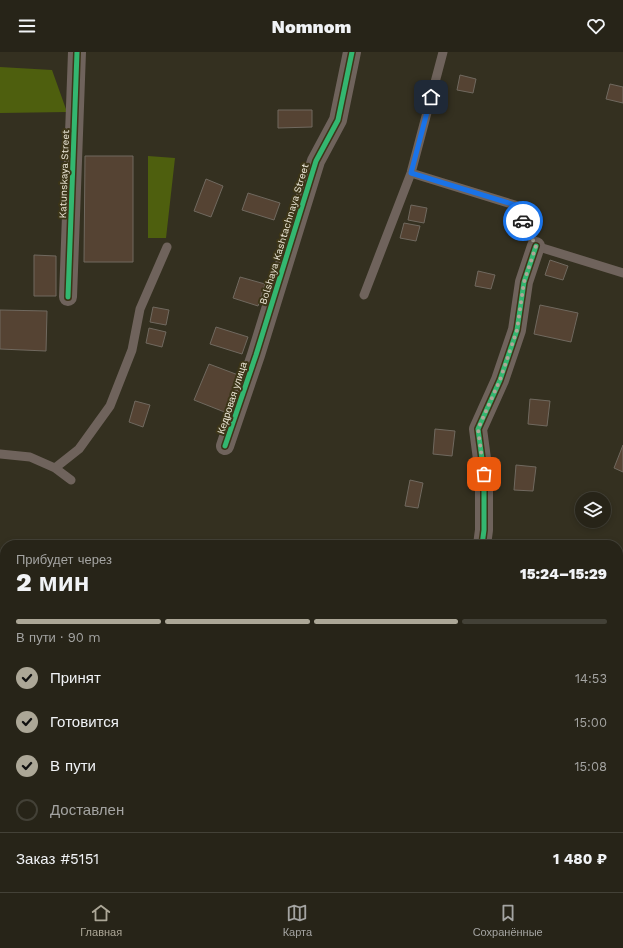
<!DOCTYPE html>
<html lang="ru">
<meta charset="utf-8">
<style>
:root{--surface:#272418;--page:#333025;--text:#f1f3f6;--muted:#a4a4a2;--line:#434137;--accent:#aca797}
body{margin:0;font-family:"Work Sans",sans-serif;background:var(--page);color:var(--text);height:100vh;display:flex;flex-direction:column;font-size:15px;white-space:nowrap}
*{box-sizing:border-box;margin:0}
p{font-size:13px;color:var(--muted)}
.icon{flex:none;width:22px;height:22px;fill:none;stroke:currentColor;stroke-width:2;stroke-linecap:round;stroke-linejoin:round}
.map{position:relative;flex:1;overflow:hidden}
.drawer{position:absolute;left:0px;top:488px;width:623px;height:352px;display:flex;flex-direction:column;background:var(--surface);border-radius:16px 16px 0 0;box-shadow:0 2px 6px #0003,0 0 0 1px var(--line)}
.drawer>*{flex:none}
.tools{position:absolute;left:575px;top:440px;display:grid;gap:8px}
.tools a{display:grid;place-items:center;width:36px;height:36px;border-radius:50%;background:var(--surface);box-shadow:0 2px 6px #0003,0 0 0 1px var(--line);font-size:20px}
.pin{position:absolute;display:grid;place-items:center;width:34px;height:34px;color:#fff;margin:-17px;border-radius:8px;box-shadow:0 2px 6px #0006}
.courier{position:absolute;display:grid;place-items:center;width:40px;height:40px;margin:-20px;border:3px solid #1a73e8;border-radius:50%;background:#fff;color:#222;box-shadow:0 1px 5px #0007}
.summary em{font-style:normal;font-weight:800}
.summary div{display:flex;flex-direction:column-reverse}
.summary{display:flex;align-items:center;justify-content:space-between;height:68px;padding:0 16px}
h1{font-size:26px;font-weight:800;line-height:30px}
.bar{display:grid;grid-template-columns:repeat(4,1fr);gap:6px 4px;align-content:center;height:48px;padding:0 16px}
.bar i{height:5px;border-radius:3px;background:var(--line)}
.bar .current{background:var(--accent)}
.bar p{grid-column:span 4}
.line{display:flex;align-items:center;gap:10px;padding:0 16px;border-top:1px solid var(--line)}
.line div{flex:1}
ol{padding:0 16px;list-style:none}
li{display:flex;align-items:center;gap:12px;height:44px}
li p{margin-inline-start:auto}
li .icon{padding:4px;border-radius:50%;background:var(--accent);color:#111;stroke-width:4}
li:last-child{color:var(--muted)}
li i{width:22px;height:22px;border:2px solid var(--line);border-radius:50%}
header{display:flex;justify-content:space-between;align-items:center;height:52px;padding:0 16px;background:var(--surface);font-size:18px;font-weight:800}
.dock{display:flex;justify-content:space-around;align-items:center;height:56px;border-top:1px solid var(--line);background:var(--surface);font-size:11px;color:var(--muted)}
.dock a{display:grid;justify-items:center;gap:2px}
.dock .current{color:var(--accent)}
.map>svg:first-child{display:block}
.green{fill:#4e5f0e}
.building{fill:#554333;stroke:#70695f}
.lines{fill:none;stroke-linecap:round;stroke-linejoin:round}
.lane{stroke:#6f635c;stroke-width:9}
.street{stroke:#6f635c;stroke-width:18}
.cycleway-casing{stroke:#3c3518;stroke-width:8}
.cycleway{stroke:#33b770;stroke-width:5}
.done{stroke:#aca797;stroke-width:4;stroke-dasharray:0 7.2}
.route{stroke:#1a73e8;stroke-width:5}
.labels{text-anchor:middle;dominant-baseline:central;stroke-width:4;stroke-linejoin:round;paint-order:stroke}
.street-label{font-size:10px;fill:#ece7d7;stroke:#3c3518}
</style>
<header><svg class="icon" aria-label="menu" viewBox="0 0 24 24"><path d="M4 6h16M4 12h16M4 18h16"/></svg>Nomnom<svg class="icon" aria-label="heart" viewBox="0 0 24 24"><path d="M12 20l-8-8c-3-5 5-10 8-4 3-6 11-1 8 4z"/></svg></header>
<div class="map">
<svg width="623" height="840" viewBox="0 0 623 840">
<rect width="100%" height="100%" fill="#343020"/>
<!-- green -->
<path class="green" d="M0 15 52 18 67 60 0 61Z
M148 104 175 106 166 186H148Z
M0 553 5 556V835H51L50 840H0Z"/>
<!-- building -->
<path class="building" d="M460 23 476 27 473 41 457 38Z
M610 32 623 35V51L606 47Z
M278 58H312V75L278 76Z
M85 104H133V210H84Z
M206 127 223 134 211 165 194 159Z
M248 141 280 151 274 168 242 158Z
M411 153 427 156 424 171 408 168Z
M404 171 420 174 416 189 400 186Z
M34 203 56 204V244H34Z
M550 208 568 214 563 228 545 223Z
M478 219 495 223 491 237 475 234Z
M240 225 265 232 258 254 233 246Z
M540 253 578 261 571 290 534 282Z
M153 255 169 258 166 273 150 270Z
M0 258 47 259 46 299 0 297Z
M216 275 248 285 242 302 210 292Z
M149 276 166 280 162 295 146 291Z
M209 312 241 324 227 361 194 348Z
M530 347 550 349 547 374 528 372Z
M135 349 150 353 143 375 129 370Z
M435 377 455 379 452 404 433 402Z
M623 393V420L614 416Z
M516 413 536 415 533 439 514 438Z
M410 428 423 431 418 456 405 454Z
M618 608H623L622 633 618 632Z"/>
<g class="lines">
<!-- lane -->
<path class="lane" d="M411 121 515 153 536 194 623 221
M364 243 411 121 443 0
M0 402 30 405 55 416 71 428
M55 416 79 397 110 354 132 298 140 257 167 195"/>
<!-- street -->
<path class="street" d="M68 245 77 0
M225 394 256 303 316 109 338 68 352 0
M482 493 484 478V422L478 377 500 328 517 278 524 230 536 194
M61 840 62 835
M321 840 322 835
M449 840V835"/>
<!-- cycleway casing -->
<g class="cycleway-casing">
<path id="cycleway" d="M68 245 77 0
M225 394 256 303 316 109 338 68 352 0
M482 493 484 478V422L478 377 500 328 517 278 524 230 536 194"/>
</g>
<!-- cycleway -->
<use href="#cycleway" class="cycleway"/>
</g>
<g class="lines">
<!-- done -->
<path class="done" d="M484 422 478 377 500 328 517 278 524 230 536 194 523 169"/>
<!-- route -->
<path class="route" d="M431 45 411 121 515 153 523 169"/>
</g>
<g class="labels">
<!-- street labels -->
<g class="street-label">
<text transform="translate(64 122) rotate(-88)">Katunskaya Street</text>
<text transform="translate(284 182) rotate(-73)">Bolshaya Kashtachnaya Street</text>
<text transform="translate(232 346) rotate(-72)">Кедровая улица</text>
</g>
</g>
</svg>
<div class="tools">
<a><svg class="icon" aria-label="layers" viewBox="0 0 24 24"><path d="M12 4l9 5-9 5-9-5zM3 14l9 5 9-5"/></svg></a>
</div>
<div class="pin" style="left:484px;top:422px;background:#ea580c"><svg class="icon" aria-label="bag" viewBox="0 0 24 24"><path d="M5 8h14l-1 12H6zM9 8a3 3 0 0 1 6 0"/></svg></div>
<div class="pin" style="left:431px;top:45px;background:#1f2937"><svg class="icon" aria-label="home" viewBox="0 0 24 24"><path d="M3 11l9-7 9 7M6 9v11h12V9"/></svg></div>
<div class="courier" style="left:523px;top:169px"><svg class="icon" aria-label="car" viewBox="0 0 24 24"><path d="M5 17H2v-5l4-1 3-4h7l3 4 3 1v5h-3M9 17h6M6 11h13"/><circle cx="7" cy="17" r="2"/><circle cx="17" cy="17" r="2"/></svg></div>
<section class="drawer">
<div class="summary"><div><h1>2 мин</h1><p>Прибудет через</p></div><em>15:24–15:29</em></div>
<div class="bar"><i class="current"></i><i class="current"></i><i class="current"></i><i></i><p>В пути · 90 m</p></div>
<ol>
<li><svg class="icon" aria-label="check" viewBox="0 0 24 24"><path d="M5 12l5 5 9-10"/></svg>Принят<p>14:53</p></li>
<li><svg class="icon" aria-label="check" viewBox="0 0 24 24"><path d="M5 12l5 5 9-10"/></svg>Готовится<p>15:00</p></li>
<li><svg class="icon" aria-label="check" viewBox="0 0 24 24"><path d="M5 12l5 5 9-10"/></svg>В пути<p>15:08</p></li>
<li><i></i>Доставлен</li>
</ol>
<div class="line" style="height:52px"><div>Заказ #5151</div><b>1 480 ₽</b></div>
</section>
</div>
<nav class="dock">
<a class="current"><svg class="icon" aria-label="home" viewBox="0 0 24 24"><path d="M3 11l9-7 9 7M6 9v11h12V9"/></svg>Главная</a>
<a><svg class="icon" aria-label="map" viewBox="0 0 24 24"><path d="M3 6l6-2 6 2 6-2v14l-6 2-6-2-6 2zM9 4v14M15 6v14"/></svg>Карта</a>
<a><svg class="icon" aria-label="saved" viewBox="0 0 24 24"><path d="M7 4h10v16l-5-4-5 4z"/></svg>Сохранённые</a>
</nav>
